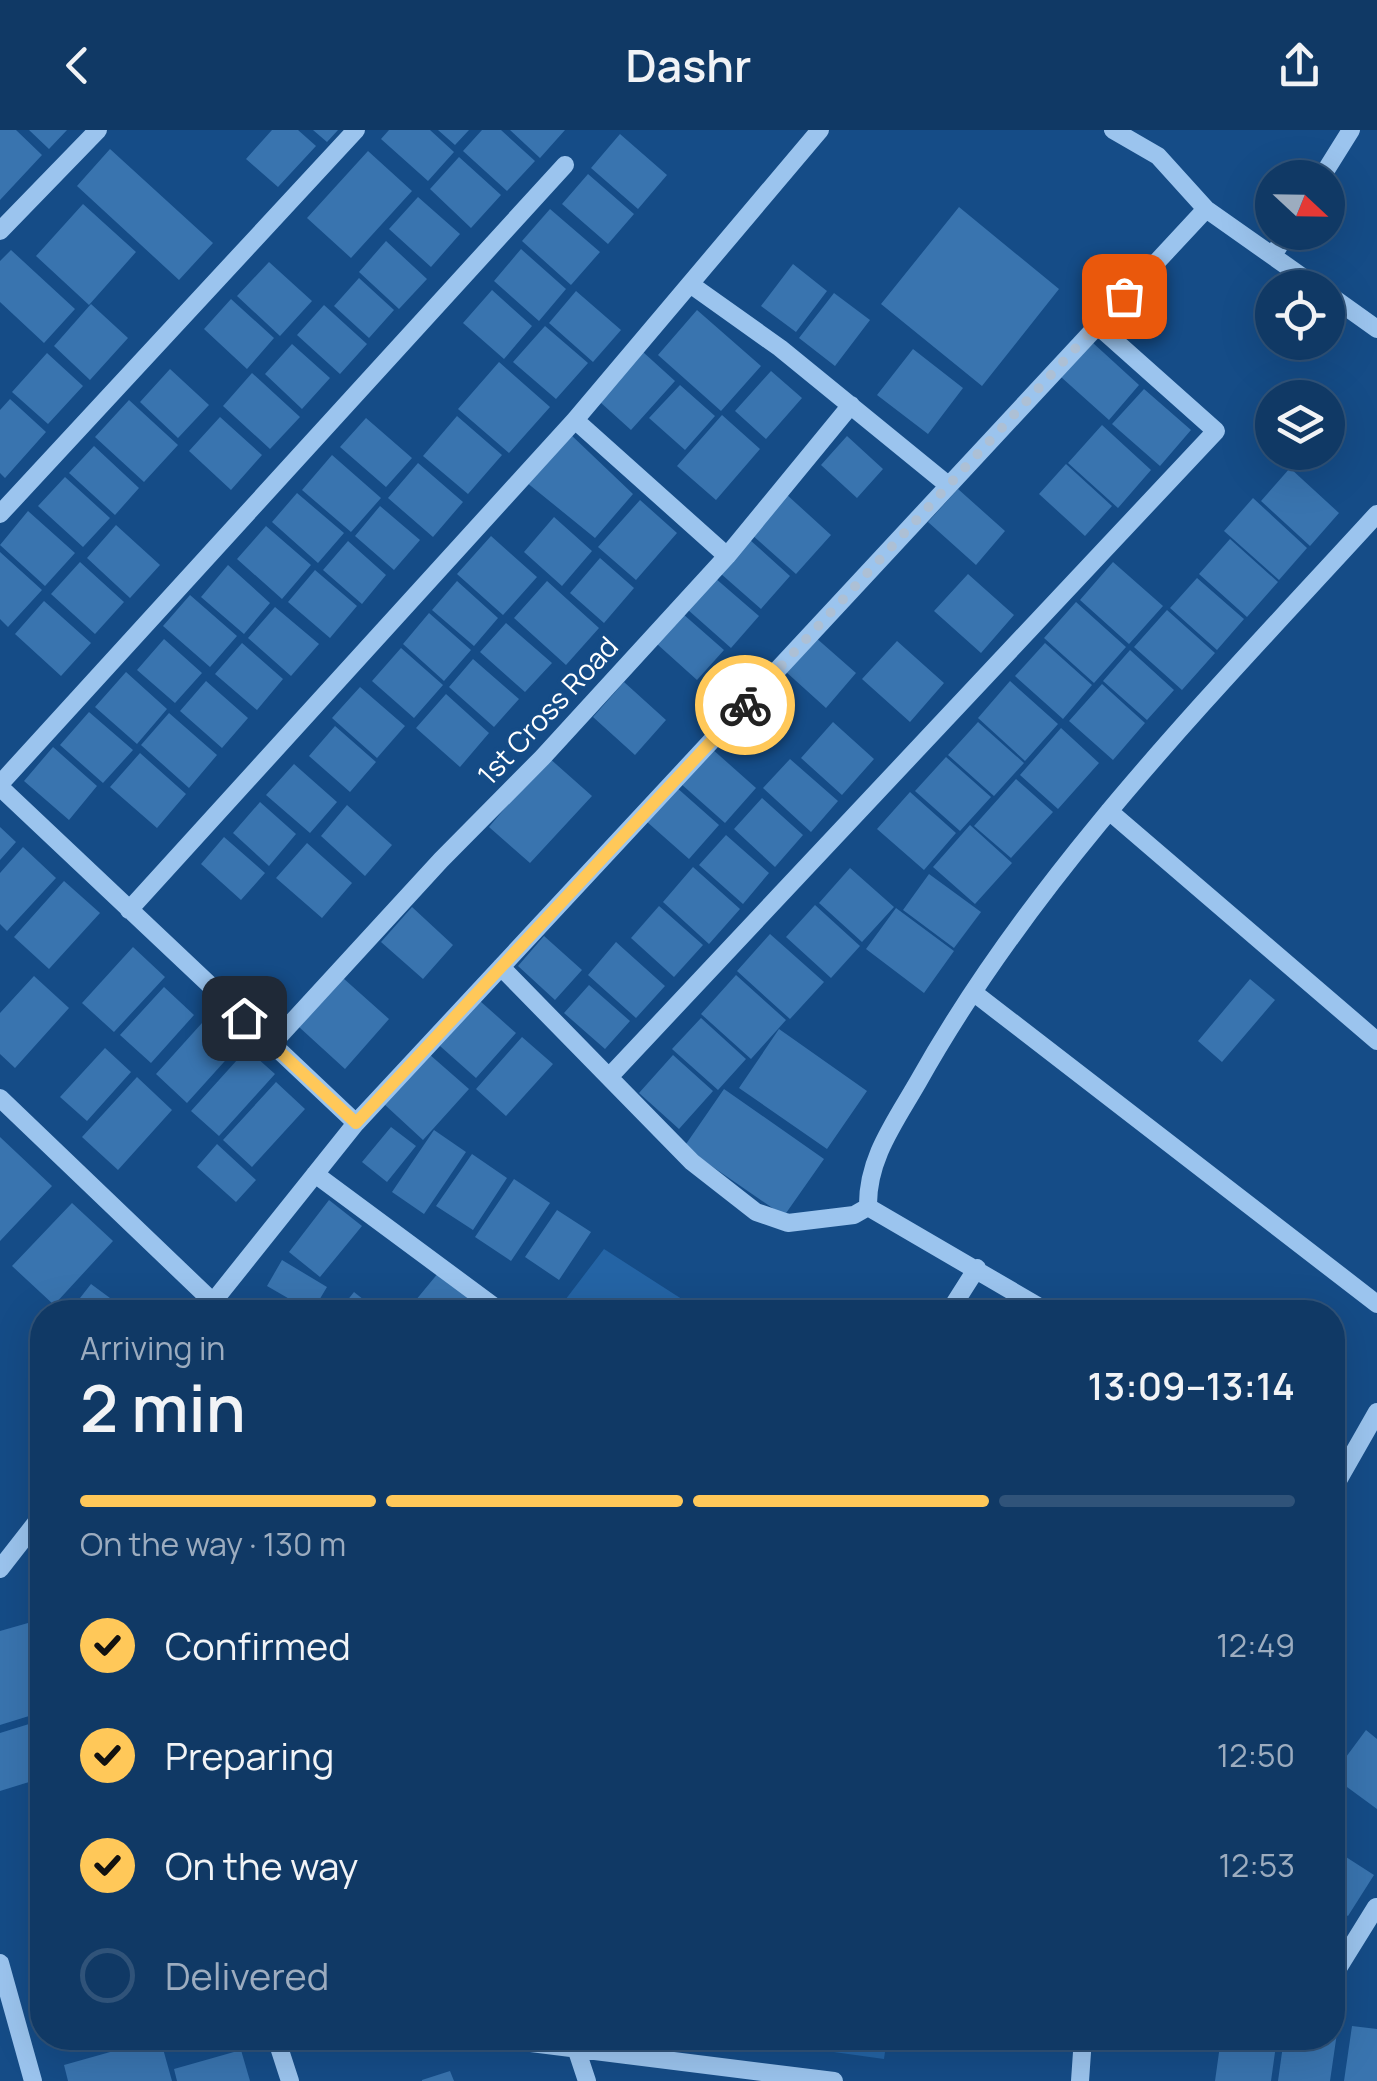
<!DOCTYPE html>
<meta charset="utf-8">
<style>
:root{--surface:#103965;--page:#1e446e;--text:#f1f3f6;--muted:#9cacbf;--line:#305379;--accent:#ffc859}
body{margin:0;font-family:Manrope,sans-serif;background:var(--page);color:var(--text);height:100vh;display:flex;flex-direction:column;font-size:38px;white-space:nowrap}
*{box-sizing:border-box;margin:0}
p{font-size:32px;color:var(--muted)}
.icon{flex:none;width:55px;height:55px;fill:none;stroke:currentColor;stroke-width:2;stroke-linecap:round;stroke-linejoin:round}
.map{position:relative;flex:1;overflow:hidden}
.details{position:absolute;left:30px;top:1170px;width:1315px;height:750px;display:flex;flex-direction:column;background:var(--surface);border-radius:40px;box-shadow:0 10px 40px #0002,0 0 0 2px var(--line)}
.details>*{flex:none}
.needle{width:65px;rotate:112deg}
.controls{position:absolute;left:1255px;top:30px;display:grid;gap:20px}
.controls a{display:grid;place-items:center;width:90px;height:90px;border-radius:50%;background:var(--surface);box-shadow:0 10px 40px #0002,0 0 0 2px var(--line);font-size:50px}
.pin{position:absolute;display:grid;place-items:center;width:85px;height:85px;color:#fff;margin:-42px;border-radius:20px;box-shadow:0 5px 15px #0006}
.courier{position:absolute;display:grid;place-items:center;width:100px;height:100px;margin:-50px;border:8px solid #ffc859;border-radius:50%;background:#fff;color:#222;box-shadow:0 2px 12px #0007}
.head em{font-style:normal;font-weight:600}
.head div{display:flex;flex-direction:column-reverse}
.head{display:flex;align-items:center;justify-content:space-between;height:170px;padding:0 50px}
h1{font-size:65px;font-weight:600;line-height:75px}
.bar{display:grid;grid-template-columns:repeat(4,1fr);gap:15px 10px;align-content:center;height:120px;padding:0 50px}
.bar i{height:12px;border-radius:8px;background:var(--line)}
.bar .active{background:var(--accent)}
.bar p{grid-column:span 4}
ol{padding:0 50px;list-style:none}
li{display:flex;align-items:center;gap:30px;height:110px}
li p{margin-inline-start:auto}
li .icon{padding:10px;border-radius:50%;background:var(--accent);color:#111;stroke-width:4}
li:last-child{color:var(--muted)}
li i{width:55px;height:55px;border:5px solid var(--line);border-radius:50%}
header{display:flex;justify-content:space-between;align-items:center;height:130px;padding:0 50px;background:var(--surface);font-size:45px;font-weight:600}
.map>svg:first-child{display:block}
.green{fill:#2464a5}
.building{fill:#3974af}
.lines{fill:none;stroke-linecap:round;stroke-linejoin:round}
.minor{stroke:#9bc4ee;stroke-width:18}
.done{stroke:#adc0d5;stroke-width:10;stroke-dasharray:0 18}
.route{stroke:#ffc859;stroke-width:12}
.labels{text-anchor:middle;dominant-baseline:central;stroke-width:8;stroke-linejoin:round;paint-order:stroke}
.street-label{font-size:28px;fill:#fff;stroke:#154c87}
</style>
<header><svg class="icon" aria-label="back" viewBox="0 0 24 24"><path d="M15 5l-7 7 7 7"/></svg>Dashr<svg class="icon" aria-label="share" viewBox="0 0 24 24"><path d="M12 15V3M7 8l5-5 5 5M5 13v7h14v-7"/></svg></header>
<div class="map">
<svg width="1377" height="1951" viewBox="0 0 1377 1951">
<rect width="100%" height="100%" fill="#154c87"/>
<!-- green -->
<path class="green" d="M604 1119 702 1182H556Z
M733 1908H887L884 1929Z"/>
<!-- building -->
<path class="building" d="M0 0H16L42 25 0 70Z
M29 0H67L49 19Z
M272 0H298L316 16 278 57 246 29Z
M313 0H338L327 12Z
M389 0H430L454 22 428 51 381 9Z
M438 0H469L455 15Z
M482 0H501L535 31 507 61 463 21Z
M510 0H565L540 28Z
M620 4 667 45 638 79 591 38Z
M110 19 213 113 179 150 77 56Z
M368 21 412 61 351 128 307 88Z
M459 27 501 65 471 98 430 59Z
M588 44 634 84 608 114 562 74Z
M418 67 460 104 431 137 389 99Z
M83 74 136 122 89 175 36 126Z
M959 77 1059 159 982 256 881 174Z
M550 79 600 122 571 155 522 111Z
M386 111 427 149 399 179 359 142Z
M521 119 566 159 539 191 494 151Z
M11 120 75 179 44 213 0 172V131Z
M269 132 312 171 280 206 237 166Z
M793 134 827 161 796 202 761 176Z
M359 148 394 180 369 208 334 176Z
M492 160 532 196 504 229 463 193Z
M576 161 621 200 593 232 549 193Z
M834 163 870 190 835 236 799 208Z
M231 169 274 208 247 239 204 199Z
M91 174 128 208 90 250 54 216Z
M324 175 367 214 340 244 297 205Z
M697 180 761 236 721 281 658 225Z
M545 196 588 233 556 269 513 232Z
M1092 212 1139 255 1109 290 1061 247Z
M292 214 330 248 302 279 265 244Z
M913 219 963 258 928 304 877 265Z
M643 222 675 251 631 300 600 272Z
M47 223 83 256 48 294 12 262Z
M499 232 550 277 509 323 458 279Z
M170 239 209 275 178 308 140 272Z
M771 241 802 268 766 309 735 281Z
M252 243 300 287 270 319 223 276Z
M680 255 715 286 685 320 649 288Z
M1144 259 1191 300 1160 336 1112 294Z
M10 269 46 302 5 348 0 343V280Z
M129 270 178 315 144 352 95 307Z
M722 285 760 319 716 370 677 336Z
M457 286 502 325 468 364 423 326Z
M220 287 262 325 231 360 189 321Z
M366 288 412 328 386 357 340 317Z
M1102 295 1151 340 1118 378 1068 333Z
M569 303 633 364 595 408 526 352Z
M847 306 883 339 857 368 821 335Z
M94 316 139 358 115 385 69 343Z
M332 325 381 368 351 402 302 360Z
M418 333 463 372 433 407 388 368Z
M1066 334 1112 376 1085 406 1039 364Z
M1290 338 1339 383 1310 416 1261 371Z
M65 347 110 388 83 417 38 376Z
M958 359 1005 401 976 435 928 392Z
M297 363 344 403 318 433 272 392Z
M786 364 831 405 796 444 751 404Z
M1253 368 1307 418 1279 450 1224 401Z
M640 370 677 403 636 450 598 417Z
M380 376 420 410 394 440 355 406Z
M28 381 75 423 45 456 0 415Z
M554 387 592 421 562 456 524 422Z
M116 395 160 435 130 468 87 428Z
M266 396 311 435 282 469 237 429Z
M491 406 537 447 503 485 457 444Z
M1230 409 1278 452 1247 487 1199 444Z
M750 410 790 446 761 479 720 443Z
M348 411 386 445 362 474 323 440Z
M0 422 42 460 8 497 0 489Z
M600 428 634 458 604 493 570 463Z
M80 432 124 472 95 504 51 464Z
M1113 432 1163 476 1129 514 1080 470Z
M228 435 270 473 244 504 201 467Z
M315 440 357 476 330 508 288 472Z
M968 444 1014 485 981 523 934 481Z
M715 448 759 486 731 518 687 479Z
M1197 448 1244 489 1217 520 1170 478Z
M457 451 498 488 474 516 432 480Z
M547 451 599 498 566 535 514 488Z
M190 465 237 506 210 537 163 496Z
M44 471 91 513 61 546 15 504Z
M1076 472 1126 517 1094 553 1044 508Z
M275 477 319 514 291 546 248 508Z
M1167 480 1215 523 1182 560 1134 517Z
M429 483 471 520 444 551 403 514Z
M683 484 724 520 697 550 657 514Z
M506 493 552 533 525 562 480 522Z
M815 507 856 543 826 578 785 541Z
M164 509 202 543 175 573 137 540Z
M897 511 944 553 910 592 862 549Z
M242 513 283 549 257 580 215 544Z
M1045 513 1092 555 1063 589 1015 546Z
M401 518 443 555 414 588 372 551Z
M1130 520 1174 560 1147 590 1103 551Z
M473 529 519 569 494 597 449 557Z
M126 542 167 579 137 614 95 577Z
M206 551 248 588 222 618 180 581Z
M1010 551 1058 594 1025 631 978 588Z
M624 552 666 590 635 625 593 587Z
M1102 554 1145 593 1113 630 1069 591Z
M360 557 405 596 377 628 332 588Z
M446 564 489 603 460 637 416 598Z
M89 582 133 620 103 653 60 615Z
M169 583 217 625 189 658 141 615Z
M833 592 874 629 842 665 801 628Z
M978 592 1024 633 994 666 948 625Z
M335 596 376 632 350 662 309 626Z
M1061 598 1099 633 1058 679 1020 645Z
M53 617 97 656 69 690 24 651Z
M711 618 756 658 725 693 680 653Z
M140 623 186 664 157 698 110 657Z
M548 627 592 666 530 733 489 697Z
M946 627 991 667 960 701 915 661Z
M790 629 838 671 811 702 763 658Z
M294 634 337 672 310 703 266 665Z
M1016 649 1053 682 1011 728 974 696Z
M676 657 719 695 689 729 646 691Z
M910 662 956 703 924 740 877 699Z
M762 668 803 705 775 737 734 699Z
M260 672 296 704 269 736 233 703Z
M347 675 392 715 365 746 321 706Z
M970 695 1012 733 975 774 933 737Z
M0 697 16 712 0 730Z
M726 705 769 743 743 774 699 735Z
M224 707 265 743 241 770 201 734Z
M307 713 352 753 322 788 276 748Z
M23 717 56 748 7 801 0 794V743Z
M693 737 740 779 709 814 663 772Z
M850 738 894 777 862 812 819 773Z
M929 744 981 782 954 818 903 780Z
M64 751 100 783 49 839 14 807Z
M815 775 860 816 831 848 786 807Z
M659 776 703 815 674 847 631 808Z
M412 777 453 815 423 849 381 812Z
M896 778 954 821 924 863 866 819Z
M770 804 824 852 790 889 737 841Z
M544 806 582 840 555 870 518 836Z
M616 812 665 856 636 888 588 845Z
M133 817 165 847 114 902 82 873Z
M736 845 786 890 751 929 701 884Z
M34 846 69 878 15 938 0 924V883Z
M343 848 389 889 345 939 299 897Z
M1250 849 1275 870 1222 932 1198 911Z
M589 855 630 891 605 919 564 883Z
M164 857 194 885 151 933 120 905Z
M480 871 516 903 476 948 440 916Z
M701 888 746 929 718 960 672 919Z
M202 893 233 922 187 973 156 944Z
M779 899 867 961 827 1019 739 958Z
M522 907 553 934 506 986 476 959Z
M105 918 131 942 87 991 60 967Z
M247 919 275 944 219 1006 191 981Z
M429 924 469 959 423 1010 384 974Z
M673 925 713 961 679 999 639 963Z
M137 947 172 980 118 1040 82 1007Z
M276 952 305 979 252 1037 223 1010Z
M724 959 824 1029 784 1086 684 1017Z
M391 997 416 1016 387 1052 362 1032Z
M434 1000 466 1022 424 1084 392 1062Z
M0 1007 52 1056 0 1111Z
M217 1014 256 1050 236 1072 197 1037Z
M472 1024 507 1048 473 1100 436 1076Z
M514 1049 550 1073 511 1131 475 1107Z
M329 1070 362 1096 320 1147 289 1122Z
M72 1073 113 1111 54 1175 12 1136Z
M557 1080 591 1102 559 1150 525 1127Z
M282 1130 327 1157 312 1182 267 1156Z
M439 1142 474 1169 464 1182H406Z
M91 1154 129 1182H69Z
M354 1162 379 1182H338Z
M35 1491 42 1515V1582L0 1595V1501Z
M42 1590V1648L0 1661V1603Z
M1366 1600 1377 1609V1679L1332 1646Z
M1332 1718 1374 1745 1348 1786 1332 1777Z
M1332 1783 1344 1791 1332 1809Z
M1332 1895 1338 1896 1330 1951H1278L1284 1908H1332Z
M1352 1896 1377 1899V1951H1344Z
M67 1908H107V1909L70 1919Z
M160 1908 172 1951H68L64 1935Z
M1221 1908H1277L1271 1951H1215Z
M241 1920 250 1951H177L174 1939Z
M450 1941 454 1951H422V1950Z"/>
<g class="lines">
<!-- minor -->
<path class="minor" d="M1113 0 1158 26 1206 79
M1321 48 1351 0
M0 101 98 0
M1273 126 1287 102
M690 154 780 218 948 355
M1328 164 1377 199
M0 384 356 0
M727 426 575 290 820 0
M0 654 565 35
M0 657 356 993 205 1182
M1109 681 1377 911
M129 780 575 290
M501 837 692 1032 756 1082 788 1093 854 1085 868 1077
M973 862 1377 1174
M272 914 441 730 542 628 727 426 851 275
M610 946 1216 301 1097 195
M0 968 213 1172
M356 993 1206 79 1318 158
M315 1044 496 1178
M949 1182 977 1138
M1048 1182 868 1077C867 1029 895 992 918 952 1036 741 1215 561 1377 384
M1332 1361 1377 1282
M0 1439 42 1385
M0 1833 33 1951
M1332 1848 1376 1777
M276 1908 290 1951
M490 1908 834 1951
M576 1918 587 1951
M1080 1951 1083 1908"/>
</g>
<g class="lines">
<!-- done -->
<path class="done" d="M745 575 1124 166"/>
<!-- route -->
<path class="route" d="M244 888 356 993 745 575"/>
</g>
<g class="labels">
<!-- street labels -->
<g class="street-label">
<text transform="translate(547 580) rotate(-47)">1st Cross Road</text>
</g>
</g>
</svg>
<div class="controls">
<a><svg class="needle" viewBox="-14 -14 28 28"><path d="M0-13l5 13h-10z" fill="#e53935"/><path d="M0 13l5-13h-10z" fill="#9cacbf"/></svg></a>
<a><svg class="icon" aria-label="locate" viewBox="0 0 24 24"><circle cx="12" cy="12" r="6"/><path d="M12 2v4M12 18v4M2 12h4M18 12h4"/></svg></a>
<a><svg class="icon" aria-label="layers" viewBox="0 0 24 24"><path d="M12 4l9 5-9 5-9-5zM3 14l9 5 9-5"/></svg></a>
</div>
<div class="pin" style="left:1124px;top:166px;background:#ea580c"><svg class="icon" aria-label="bag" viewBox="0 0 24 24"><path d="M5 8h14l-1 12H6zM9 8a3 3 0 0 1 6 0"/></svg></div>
<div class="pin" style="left:244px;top:888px;background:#1f2937"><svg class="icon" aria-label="home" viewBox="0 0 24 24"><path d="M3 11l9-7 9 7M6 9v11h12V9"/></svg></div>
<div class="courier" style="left:745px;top:575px"><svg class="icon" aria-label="bike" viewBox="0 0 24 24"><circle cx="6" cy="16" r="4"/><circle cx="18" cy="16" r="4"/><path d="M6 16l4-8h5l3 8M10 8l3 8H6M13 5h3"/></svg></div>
<section class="details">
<div class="head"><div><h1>2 min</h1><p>Arriving in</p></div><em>13:09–13:14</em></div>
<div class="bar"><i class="active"></i><i class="active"></i><i class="active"></i><i></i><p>On the way · 130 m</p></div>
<ol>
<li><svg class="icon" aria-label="check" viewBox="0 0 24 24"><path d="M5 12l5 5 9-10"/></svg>Confirmed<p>12:49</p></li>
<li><svg class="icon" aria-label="check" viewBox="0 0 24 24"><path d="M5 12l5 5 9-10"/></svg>Preparing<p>12:50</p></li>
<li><svg class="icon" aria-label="check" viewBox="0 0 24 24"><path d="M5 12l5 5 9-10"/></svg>On the way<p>12:53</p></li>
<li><i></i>Delivered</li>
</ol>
</section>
</div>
